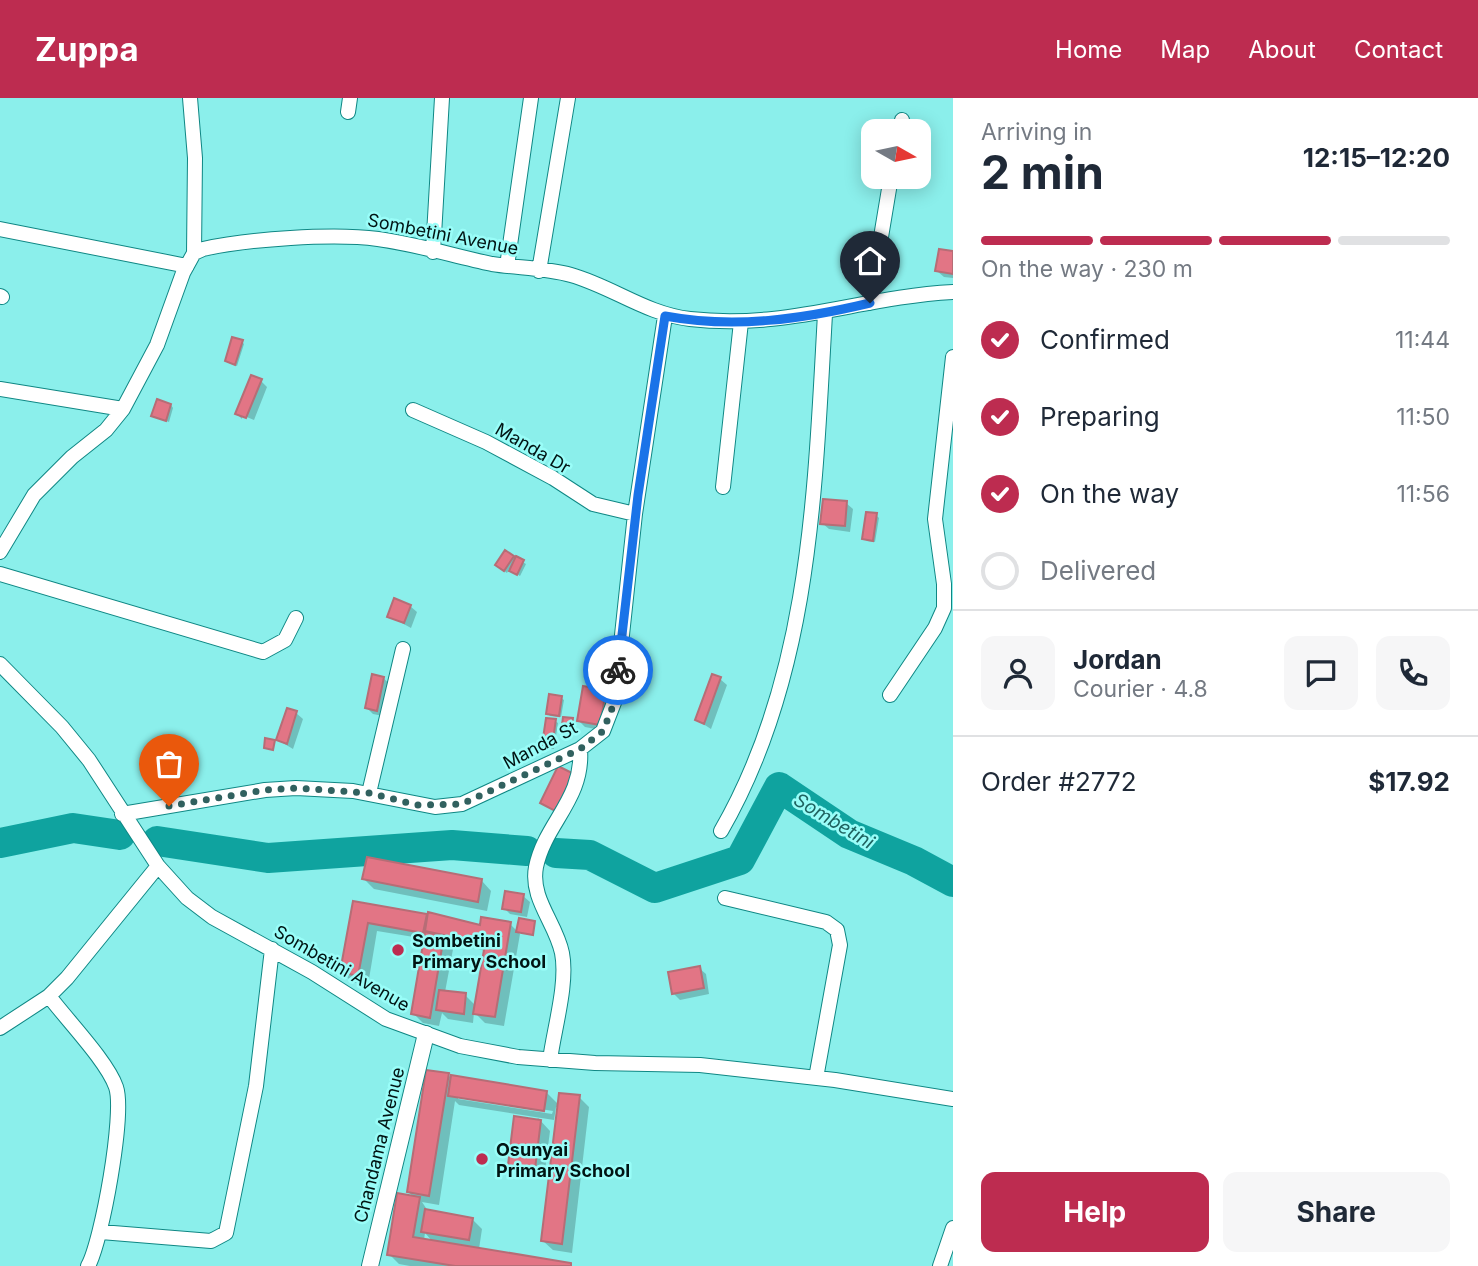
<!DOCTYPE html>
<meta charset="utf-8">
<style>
:root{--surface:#fff;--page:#f6f6f7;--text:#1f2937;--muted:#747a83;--line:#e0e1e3;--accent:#bd2c50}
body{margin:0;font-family:Inter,sans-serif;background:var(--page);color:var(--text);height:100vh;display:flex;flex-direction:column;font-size:26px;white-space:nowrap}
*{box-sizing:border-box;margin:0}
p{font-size:23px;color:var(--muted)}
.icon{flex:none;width:38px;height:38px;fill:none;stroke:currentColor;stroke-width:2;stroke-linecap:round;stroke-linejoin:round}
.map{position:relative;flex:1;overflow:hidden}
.details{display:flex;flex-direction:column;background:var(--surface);width:525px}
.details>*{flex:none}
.needle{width:46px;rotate:99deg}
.buttons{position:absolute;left:861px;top:21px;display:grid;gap:14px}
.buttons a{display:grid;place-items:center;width:70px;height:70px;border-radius:14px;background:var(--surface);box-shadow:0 4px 18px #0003;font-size:35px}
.pin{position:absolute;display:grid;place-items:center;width:60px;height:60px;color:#fff;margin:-72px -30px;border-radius:50% 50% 50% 0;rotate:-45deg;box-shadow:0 0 7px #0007}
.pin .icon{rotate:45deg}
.courier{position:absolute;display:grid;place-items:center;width:70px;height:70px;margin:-35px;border:5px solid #1a73e8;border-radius:50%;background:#fff;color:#222;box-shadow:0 2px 9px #0007}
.head em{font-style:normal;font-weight:700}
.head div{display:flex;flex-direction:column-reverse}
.head{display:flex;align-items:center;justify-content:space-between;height:119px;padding:0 28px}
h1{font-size:46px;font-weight:700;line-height:52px}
.bar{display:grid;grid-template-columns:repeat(4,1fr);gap:10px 7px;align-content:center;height:84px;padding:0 28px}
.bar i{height:9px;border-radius:5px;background:var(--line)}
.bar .active{background:var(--accent)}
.bar p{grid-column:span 4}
.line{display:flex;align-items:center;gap:18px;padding:0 28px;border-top:2px solid var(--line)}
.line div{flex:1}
.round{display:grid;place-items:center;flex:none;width:74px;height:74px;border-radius:14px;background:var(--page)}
ol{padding:0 28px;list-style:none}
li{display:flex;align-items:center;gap:21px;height:77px}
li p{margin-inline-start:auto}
li .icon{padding:7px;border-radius:50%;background:var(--accent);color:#fff;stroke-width:4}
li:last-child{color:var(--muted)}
li i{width:38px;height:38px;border:4px solid var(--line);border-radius:50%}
.action{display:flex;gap:14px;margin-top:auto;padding:14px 28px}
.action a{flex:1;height:80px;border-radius:14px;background:var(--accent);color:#fff;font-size:28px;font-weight:700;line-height:80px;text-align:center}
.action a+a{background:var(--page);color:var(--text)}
header{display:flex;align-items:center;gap:42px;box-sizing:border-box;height:98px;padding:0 35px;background:var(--accent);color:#fff}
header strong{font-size:33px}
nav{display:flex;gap:38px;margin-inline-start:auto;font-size:24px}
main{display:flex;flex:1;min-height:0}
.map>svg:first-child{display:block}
.shadow{fill:#0003;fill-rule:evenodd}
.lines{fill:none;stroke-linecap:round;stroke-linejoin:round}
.river{stroke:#0fa39f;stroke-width:30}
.building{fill:#e27585;stroke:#b66d76;stroke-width:2}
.minor-casing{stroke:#0f8784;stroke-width:16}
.tertiary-casing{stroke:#0f8784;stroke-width:18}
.minor{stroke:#fff;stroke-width:14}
.tertiary{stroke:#fff;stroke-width:16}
.done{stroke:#31615f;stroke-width:7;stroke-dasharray:0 12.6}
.route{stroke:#1a73e8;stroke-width:9}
.poi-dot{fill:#bd2c50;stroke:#99fdf8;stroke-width:2.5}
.labels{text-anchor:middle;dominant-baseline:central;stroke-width:5;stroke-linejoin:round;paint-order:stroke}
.street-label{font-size:18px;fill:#011413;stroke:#99fdf8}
.poi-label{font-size:18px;font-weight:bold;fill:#011413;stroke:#99fdf8;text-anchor:start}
.water-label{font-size:19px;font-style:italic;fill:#1f6360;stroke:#99fdf8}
</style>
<header>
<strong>Zuppa</strong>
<nav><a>Home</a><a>Map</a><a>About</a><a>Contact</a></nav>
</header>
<main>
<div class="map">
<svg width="953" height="1168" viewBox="0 0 953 1168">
<rect width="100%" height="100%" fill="#8befeb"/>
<!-- shadow -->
<path class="shadow" d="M953 155V180L944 179 937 173Z
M242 244 244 246 237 268 229 265 227 263Z
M261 283 267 289 254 322 242 317V321L237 316Z
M171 307 173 310 169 324 153 318Z
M846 405 853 411 850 434 829 431 822 425Z
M876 417 879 420 875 444 867 443 864 440Z
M513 459 526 466 520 478 509 471 507 475 500 470Z
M410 508 417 514 411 530 389 518Z
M383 580 390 586 383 618 373 616 367 610Z
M720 581 727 587 711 631 697 622Z
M605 593 611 599 606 633 585 629 579 623Z
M561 600 564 602 561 619 550 618 548 615Z
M296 615 303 621 293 651 278 642Z
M572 622 575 624 573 638 565 637 563 635Z
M555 623 558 625 554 651 546 650 543 647Z
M364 781 482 783 491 793 487 813 374 791Z
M523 798 530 804 527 819 510 816 504 810Z
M355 805 458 822 481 829 510 826 520 836 504 928 485 925 474 914 473 925 448 921 442 915 439 928 423 925 413 915 426 841 377 833 368 887 352 884 342 874ZM454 846 486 853 476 908 465 897 445 894Z
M699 870 706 876 709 896 680 902 674 896Z
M448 977 452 981 546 994 559 1007 579 999 589 1009 572 1155 553 1152 543 1143 559 1010 556 1009 554 1022 459 1007 455 1003 439 1107 422 1104 428 1113 472 1121 482 1131 479 1151 572 1168H410L399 1166 389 1156 415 1100 408 1094ZM458 998 553 1013 552 1016 458 1001ZM425 1135 433 1144 424 1142Z
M538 1020 550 1033 544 1080 520 1076 510 1066Z"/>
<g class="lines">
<!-- river -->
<path class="river" d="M157 743 268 760 452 747 527 753
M0 745 73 730 120 737
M556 755 590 757 655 790 740 762 779 689 849 736 914 763 953 784"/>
</g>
<!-- building -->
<path class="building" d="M939 151 953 153V176L935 173Z
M232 239 243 242 235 267 225 263Z
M251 277 262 281 246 320 235 316Z
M157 301 171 306 166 323 151 318Z
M823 401 847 403 845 428 820 426Z
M866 414 877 415 873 443 862 441Z
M505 452 514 458 504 473 495 467Z
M516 458 524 462 517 477 509 473Z
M394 500 411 507 404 525 387 519Z
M372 576 384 579 377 613 365 610Z
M712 576 721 579 704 626 695 622Z
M583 588 606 592 600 627 577 623Z
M549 596 562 598 559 618 546 616Z
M287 610 297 613 287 646 276 642Z
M563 619 573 620 571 636 561 635Z
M546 620 556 621 552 649 542 647Z
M265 640 275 642 273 652 264 650Z
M558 668 578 678 559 715 540 705Z
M367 759 482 781 478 804 362 781Z
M505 793 524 796 521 814 502 811Z
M353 803 427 816 423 835 368 825 358 878 340 874Z
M428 814 480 827 481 819 511 824 495 919 473 916 485 846 425 833Z
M519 820 535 823 533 837 516 834Z
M425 834 444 838 430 920 411 916Z
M700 868 704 890 672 896 668 874Z
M439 892 466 895 464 916 436 912Z
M426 972 449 975 429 1098 407 1094Z
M451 977 547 993 544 1013 448 998Z
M559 995 580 997 562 1146 541 1143Z
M514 1018 541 1022 535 1071 508 1067Z
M397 1095 420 1099 413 1139 571 1165V1168H455L387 1157Z
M425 1111 473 1120 469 1142 421 1134Z"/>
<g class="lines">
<!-- minor casing -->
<g class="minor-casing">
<path id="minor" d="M190 0 195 60 194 155
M348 14 350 0
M900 33 902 22
M0 131 187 168
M433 154 442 0
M507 168 531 0
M539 173 568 0
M0 198 2 199
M870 205 891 79
M0 291 123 311
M413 312 486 344 553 380 593 406 635 416
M723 389 741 224
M0 454 34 397 72 359 106 332 123 311 157 247 183 175 194 155 203 151C248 141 333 135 378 141 416 146 454 158 492 166 518 170 546 170 571 177 613 189 646 216 690 221 787 232 860 199 953 194
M0 476 263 554 285 542 296 520
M0 566 62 629 89 662 158 768 187 800 212 819 312 874 386 921 460 948 518 959 595 965 700 967 835 982 953 1001
M890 597 935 530 944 510V486L935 421 953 259
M369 695 403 551
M122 716 265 692 296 690 353 693 435 709 462 706 580 651 603 633 615 602 635 416 665 218
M721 733C811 577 815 391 825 216
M725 800 826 824 837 832 840 847 816 980
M49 898C66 921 107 963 116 989 125 1015 102 1143 88 1168
M0 930 49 898 67 880 158 768
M550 962C554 931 568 885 562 855 556 825 530 801 536 769 545 725 584 701 580 651
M101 1134 211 1143 226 1135 256 988 272 851
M940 1168 953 1130"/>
</g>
<!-- tertiary casing -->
<g class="tertiary-casing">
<path id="tertiary" d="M370 1168 426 936"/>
</g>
<!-- minor -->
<use href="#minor" class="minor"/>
<!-- tertiary -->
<use href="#tertiary" class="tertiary"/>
</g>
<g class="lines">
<!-- done -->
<path class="done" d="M169 708 265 692 296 690 369 695 417 707 462 706 580 651 603 633 615 603 618 572"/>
<!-- route -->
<path class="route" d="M618 572 638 397 665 218C735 231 803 221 870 205"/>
</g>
<!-- markers -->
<g class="poi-dot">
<circle cx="398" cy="852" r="7"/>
<circle cx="482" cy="1061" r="7"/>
</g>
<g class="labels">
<!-- street labels -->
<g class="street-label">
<text transform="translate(443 136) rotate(11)">Sombetini Avenue</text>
<text transform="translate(533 350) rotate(30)">Manda Dr</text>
<text transform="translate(540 647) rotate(-28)">Manda St</text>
<text transform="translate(342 870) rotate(30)">Sombetini Avenue</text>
<text transform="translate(379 1047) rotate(-76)">Chandama Avenue</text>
</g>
<!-- poi labels -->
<g class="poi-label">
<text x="412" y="842">Sombetini<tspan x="412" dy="21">Primary School</tspan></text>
<text x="496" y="1051">Osunyai<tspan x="496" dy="21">Primary School</tspan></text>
</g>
<!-- water labels -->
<g class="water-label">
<text transform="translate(834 723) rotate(31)">Sombetini</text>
</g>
</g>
</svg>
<div class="buttons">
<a><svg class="needle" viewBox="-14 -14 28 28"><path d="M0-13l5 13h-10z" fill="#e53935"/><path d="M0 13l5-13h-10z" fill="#747a83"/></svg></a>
</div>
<div class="pin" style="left:169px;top:708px;background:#ea580c"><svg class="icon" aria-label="bag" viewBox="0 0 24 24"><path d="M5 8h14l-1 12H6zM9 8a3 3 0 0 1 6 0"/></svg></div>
<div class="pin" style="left:870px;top:205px;background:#1f2937"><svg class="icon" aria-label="home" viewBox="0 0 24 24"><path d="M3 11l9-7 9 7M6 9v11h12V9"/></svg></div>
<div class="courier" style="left:618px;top:572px"><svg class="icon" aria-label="bike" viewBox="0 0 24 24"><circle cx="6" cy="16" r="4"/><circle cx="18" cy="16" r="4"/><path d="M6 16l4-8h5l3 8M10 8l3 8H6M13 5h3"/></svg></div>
</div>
<section class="details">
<div class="head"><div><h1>2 min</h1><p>Arriving in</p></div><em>12:15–12:20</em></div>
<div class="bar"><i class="active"></i><i class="active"></i><i class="active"></i><i></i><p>On the way · 230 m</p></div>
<ol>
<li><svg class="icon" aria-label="check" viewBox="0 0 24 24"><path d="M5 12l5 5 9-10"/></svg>Confirmed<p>11:44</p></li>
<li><svg class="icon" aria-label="check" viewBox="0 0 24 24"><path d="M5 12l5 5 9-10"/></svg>Preparing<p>11:50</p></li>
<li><svg class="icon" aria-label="check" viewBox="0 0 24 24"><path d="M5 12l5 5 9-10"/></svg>On the way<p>11:56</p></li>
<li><i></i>Delivered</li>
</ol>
<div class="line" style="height:126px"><a class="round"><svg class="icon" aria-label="person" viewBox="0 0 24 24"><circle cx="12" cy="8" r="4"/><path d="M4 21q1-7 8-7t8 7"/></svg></a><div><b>Jordan</b><p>Courier · 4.8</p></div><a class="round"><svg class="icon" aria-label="chat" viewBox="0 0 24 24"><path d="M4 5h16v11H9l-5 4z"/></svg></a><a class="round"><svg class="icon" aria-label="phone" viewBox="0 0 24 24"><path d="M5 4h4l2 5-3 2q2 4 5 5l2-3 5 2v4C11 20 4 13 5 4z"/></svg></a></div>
<div class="line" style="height:91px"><div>Order #2772</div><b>$17.92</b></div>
<div class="action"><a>Help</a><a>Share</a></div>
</section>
</main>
